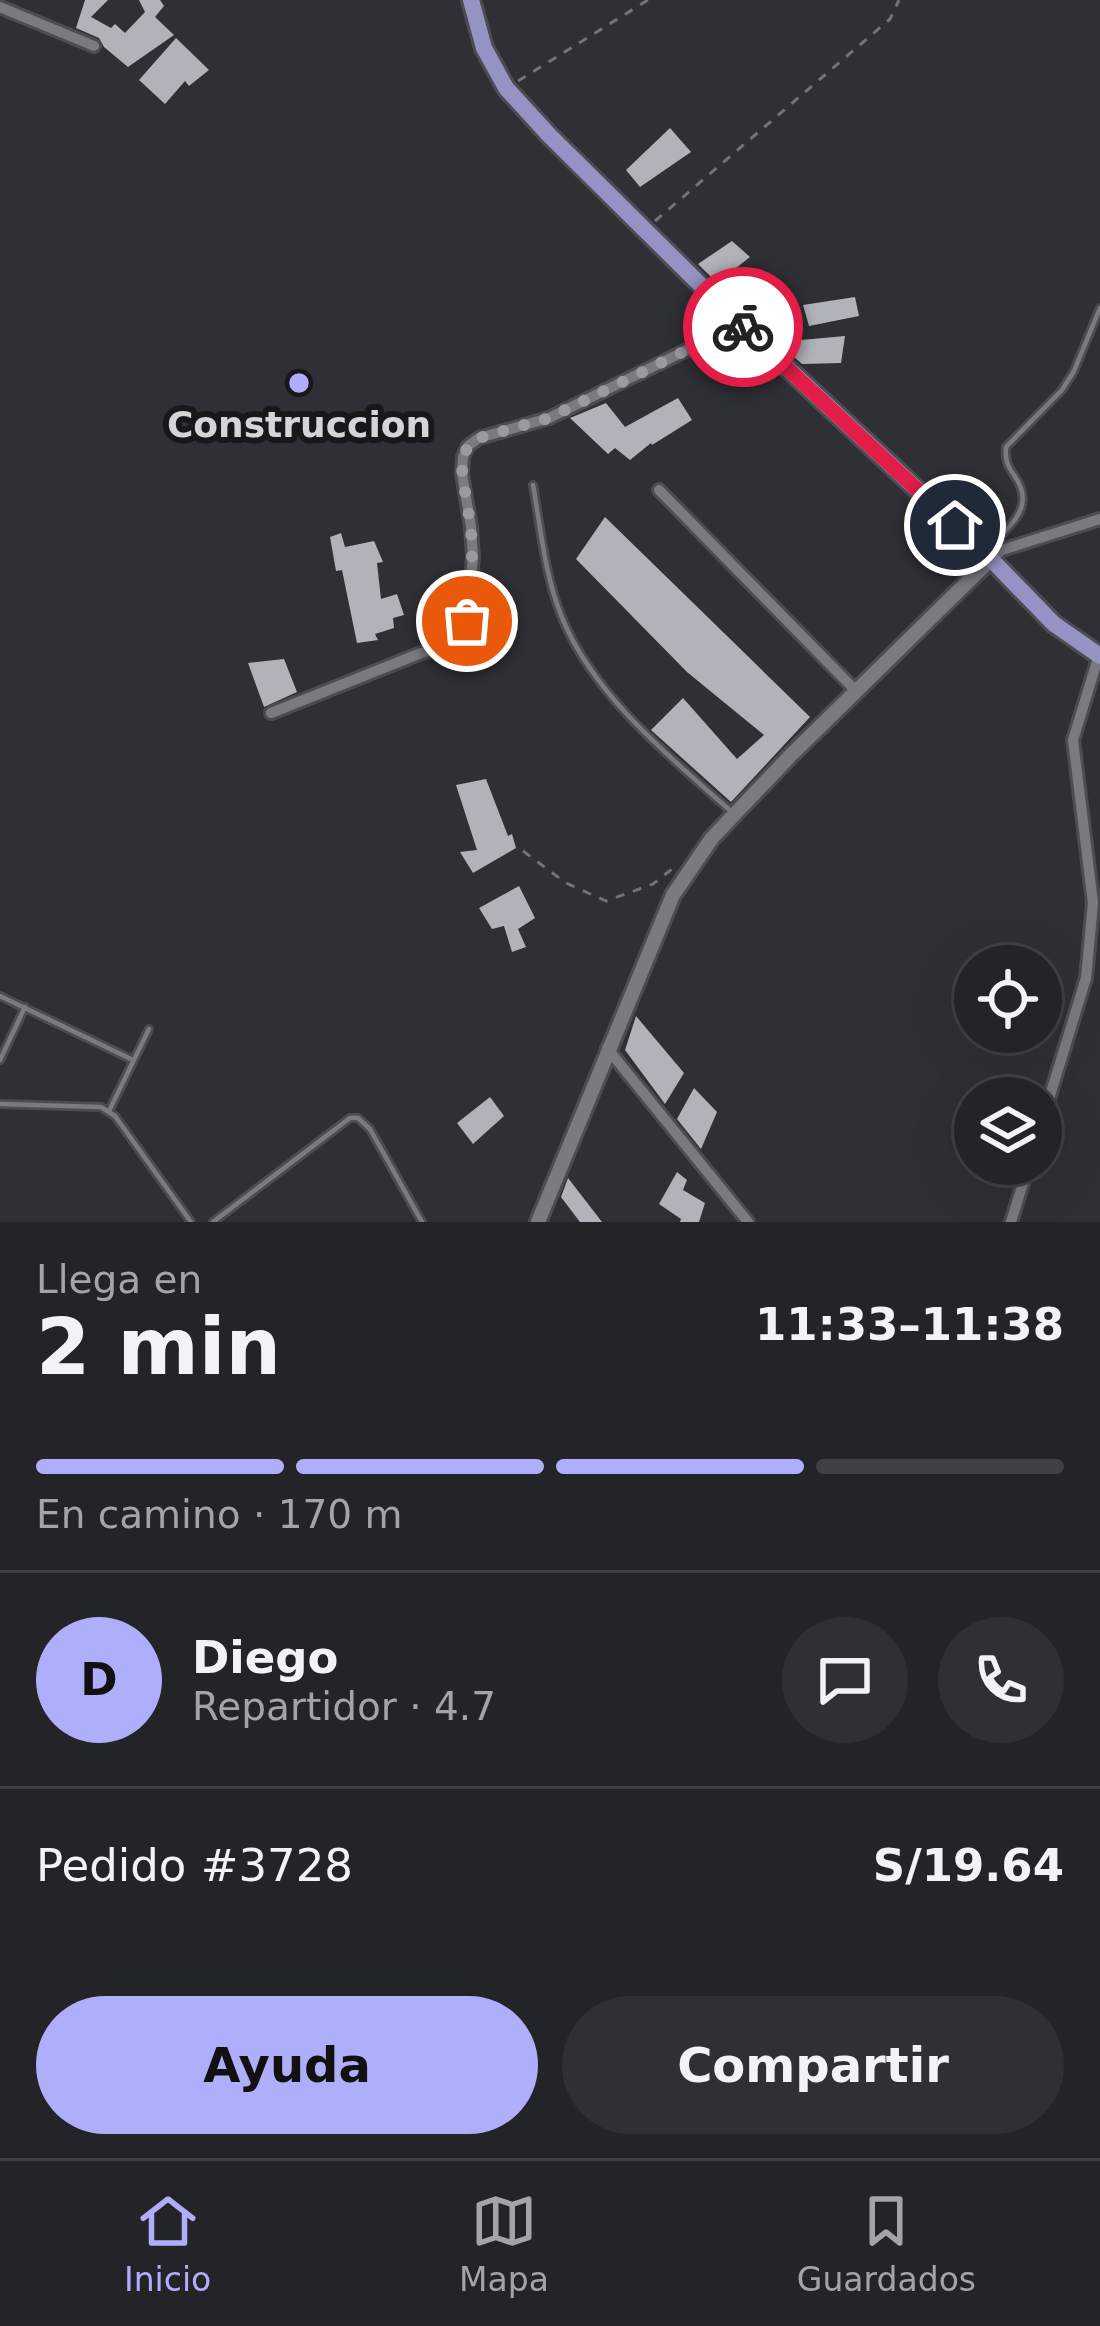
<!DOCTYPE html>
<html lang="es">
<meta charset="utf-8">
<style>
:root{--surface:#232428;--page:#2f3034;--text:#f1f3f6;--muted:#a3a4a8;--line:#404145;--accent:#afaefa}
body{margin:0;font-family:"DejaVu Sans",sans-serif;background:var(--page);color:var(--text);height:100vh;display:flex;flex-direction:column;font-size:45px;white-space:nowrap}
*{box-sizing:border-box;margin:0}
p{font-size:39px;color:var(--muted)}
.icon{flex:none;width:66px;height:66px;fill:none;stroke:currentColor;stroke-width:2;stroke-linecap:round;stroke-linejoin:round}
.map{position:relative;height:1222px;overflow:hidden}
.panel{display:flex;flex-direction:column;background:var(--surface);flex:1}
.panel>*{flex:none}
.fabs{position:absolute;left:954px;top:945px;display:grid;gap:24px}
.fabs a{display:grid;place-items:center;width:108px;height:108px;border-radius:50%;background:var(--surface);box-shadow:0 12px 48px #0002,0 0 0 3px var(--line);font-size:60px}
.pin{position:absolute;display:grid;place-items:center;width:102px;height:102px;color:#fff;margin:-51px;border:6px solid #fff;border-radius:50%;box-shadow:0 3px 12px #0007}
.courier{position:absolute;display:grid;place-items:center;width:120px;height:120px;margin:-60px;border:9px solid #e11d48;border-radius:50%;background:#fff;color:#222;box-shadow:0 3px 15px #0007}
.summary em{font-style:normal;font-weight:700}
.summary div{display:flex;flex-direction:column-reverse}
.summary{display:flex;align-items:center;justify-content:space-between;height:204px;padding:0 36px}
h1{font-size:78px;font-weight:700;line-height:90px}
.bar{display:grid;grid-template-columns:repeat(4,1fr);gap:18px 12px;align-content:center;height:144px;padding:0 36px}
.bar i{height:15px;border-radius:9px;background:var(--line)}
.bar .on{background:var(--accent)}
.bar p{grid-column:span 4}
.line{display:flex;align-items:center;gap:30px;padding:0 36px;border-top:3px solid var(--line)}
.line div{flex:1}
.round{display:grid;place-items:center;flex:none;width:126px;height:126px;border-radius:63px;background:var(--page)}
.primary-button{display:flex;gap:24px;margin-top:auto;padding:24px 36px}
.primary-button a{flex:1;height:138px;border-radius:72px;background:var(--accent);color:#111;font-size:48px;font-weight:700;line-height:138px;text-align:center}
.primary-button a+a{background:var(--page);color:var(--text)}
.dock{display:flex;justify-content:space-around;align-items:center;height:168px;border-top:3px solid var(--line);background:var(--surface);font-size:33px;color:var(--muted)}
.dock a{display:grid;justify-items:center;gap:6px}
.dock .on{color:var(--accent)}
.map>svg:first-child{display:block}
.building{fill:#b2b3ba}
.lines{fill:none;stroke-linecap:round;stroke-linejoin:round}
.service-casing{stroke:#4d4d51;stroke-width:10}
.minor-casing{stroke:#4d4d51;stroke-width:16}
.tertiary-casing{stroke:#4d4d51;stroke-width:20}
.primary-casing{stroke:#4d4d51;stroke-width:22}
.path{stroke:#727277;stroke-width:3;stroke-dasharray:9 9;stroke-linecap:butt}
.service{stroke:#7a7a80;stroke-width:4.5}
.minor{stroke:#7a7a80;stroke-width:10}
.tertiary{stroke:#7a7a80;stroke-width:14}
.primary{stroke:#9493c3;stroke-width:16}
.done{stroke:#9b9b9f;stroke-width:12;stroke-dasharray:0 21.6}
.route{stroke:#e11d48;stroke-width:15}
.poi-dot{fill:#afaefa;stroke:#18181a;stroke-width:4.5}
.labels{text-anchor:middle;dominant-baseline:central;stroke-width:12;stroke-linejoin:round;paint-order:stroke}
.poi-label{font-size:36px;font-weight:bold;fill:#d5d5d8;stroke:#18181a}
</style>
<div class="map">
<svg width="1100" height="1222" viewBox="0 0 1100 1222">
<rect width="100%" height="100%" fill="#2f3035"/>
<!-- building -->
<path class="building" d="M85 0H108L91 17 111 28 115 24 125 33 145 12 139 0H160L164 6 155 17 174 35 128 67 104 47 99 38 76 28Z
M176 38 209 70 189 86 185 81 165 104 139 80Z
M670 128 691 152 640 187 626 170Z
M732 241 750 257 717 283 698 264Z
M855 297 859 316 809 326 803 305Z
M845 336 841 363 802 364 793 356 790 341Z
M678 398 692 420 652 445 651 443 630 460 615 448 608 454 570 418 606 403 625 427Z
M605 517 810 717 731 802 651 730 683 698 737 759 764 735 687 672 576 559Z
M341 533 345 547 374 541 383 562 377 563 381 599 397 594 404 615 393 618 394 628 375 634 378 640 357 643 342 570 336 571 330 537Z
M284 659 297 692 264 707 248 663Z
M486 779 508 836 512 834 516 848 473 873 460 852 477 850 456 785Z
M519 886 535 918 518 929 526 947 512 952 504 926 492 929 479 908Z
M636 1016 684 1073 665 1104 625 1050Z
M694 1088 717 1112 701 1149 677 1119Z
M490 1097 504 1116 473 1144 457 1123Z
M677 1172 687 1180 683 1190 705 1203 699 1222H680L681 1219 659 1204Z
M568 1178 602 1222H580L561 1197Z"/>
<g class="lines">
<!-- service casing -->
<g class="service-casing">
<path id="service" d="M533 485C541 530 545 578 563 620 596 698 672 759 733 813
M989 550C1010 523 1037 508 1014 475 1007 465 1005 460 1006 447L1062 390 1074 371 1100 308
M0 996 133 1060
M0 1060 25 1007
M0 1104 101 1107 115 1116 191 1222
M109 1111 149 1029
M213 1222 350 1118H358L370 1129 422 1222"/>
</g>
<!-- minor casing -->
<g class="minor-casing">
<path id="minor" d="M0 7 94 46
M659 490 857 692
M991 559 1002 550 1100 519
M271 713 421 653 449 646 459 638 467 621 473 557 471 527 462 474 463 457 468 446 479 438 549 418 691 348 734 318
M607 1048 748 1222
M1041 1125 1086 978 1093 903 1073 740 1099 655
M1011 1222 1029 1164"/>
</g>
<!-- tertiary casing -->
<g class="tertiary-casing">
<path id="tertiary" d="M538 1222 673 895 712 838 791 755 991 559"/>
</g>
<!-- primary casing -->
<g class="primary-casing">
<path id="primary" d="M471 0 484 48 506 88 549 135 734 318 986 554 1054 624 1100 656"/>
</g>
<!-- path -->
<path class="path" d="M518 81 648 0
M655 221 890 19 899 0
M523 851 566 883 606 901 653 884 677 865"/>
<!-- service -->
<use href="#service" class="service"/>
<!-- minor -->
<use href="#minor" class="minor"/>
<!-- tertiary -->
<use href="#tertiary" class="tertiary"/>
<!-- primary -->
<use href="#primary" class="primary"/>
</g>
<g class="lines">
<!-- done -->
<path class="done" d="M467 621 472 557 471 527 462 474 463 457 468 446 479 438 549 418 691 348 734 319 743 327"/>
<!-- route -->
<path class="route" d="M743 327 955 525"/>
</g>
<!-- markers -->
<circle class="poi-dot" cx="299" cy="383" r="12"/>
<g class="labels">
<!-- poi labels -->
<g class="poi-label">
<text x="299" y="424">Construccion</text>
</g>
</g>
</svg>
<div class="fabs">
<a><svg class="icon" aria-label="locate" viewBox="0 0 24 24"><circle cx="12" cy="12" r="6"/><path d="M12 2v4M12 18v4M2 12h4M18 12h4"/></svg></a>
<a><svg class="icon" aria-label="layers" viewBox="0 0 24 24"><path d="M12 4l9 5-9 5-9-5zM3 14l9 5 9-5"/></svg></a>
</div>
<div class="pin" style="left:467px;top:621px;background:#ea580c"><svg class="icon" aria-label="bag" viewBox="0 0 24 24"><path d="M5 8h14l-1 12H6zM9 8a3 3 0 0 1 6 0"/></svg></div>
<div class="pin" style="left:955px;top:525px;background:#1f2937"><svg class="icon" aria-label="home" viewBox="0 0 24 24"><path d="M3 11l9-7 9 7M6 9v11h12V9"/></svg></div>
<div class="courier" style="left:743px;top:327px"><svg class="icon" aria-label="bike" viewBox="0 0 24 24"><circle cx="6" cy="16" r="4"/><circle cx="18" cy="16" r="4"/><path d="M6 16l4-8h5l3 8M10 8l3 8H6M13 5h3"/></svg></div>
</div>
<section class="panel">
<div class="summary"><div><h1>2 min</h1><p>Llega en</p></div><em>11:33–11:38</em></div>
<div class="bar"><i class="on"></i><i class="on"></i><i class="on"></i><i></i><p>En camino · 170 m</p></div>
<div class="line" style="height:216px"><b class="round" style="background:var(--accent);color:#111">D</b><div><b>Diego</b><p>Repartidor · 4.7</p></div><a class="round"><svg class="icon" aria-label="chat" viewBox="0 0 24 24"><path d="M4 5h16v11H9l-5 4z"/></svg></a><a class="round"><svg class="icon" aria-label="phone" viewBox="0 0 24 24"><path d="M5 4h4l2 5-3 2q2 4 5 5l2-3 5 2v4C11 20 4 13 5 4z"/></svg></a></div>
<div class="line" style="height:156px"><div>Pedido #3728</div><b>S/19.64</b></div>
<div class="primary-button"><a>Ayuda</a><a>Compartir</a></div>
</section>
<nav class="dock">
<a class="on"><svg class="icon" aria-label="home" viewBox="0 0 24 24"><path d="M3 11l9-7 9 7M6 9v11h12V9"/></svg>Inicio</a>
<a><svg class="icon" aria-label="map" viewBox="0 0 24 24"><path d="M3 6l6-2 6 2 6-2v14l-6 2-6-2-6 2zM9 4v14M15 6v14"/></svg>Mapa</a>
<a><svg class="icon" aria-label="saved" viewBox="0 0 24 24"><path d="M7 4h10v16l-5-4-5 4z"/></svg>Guardados</a>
</nav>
